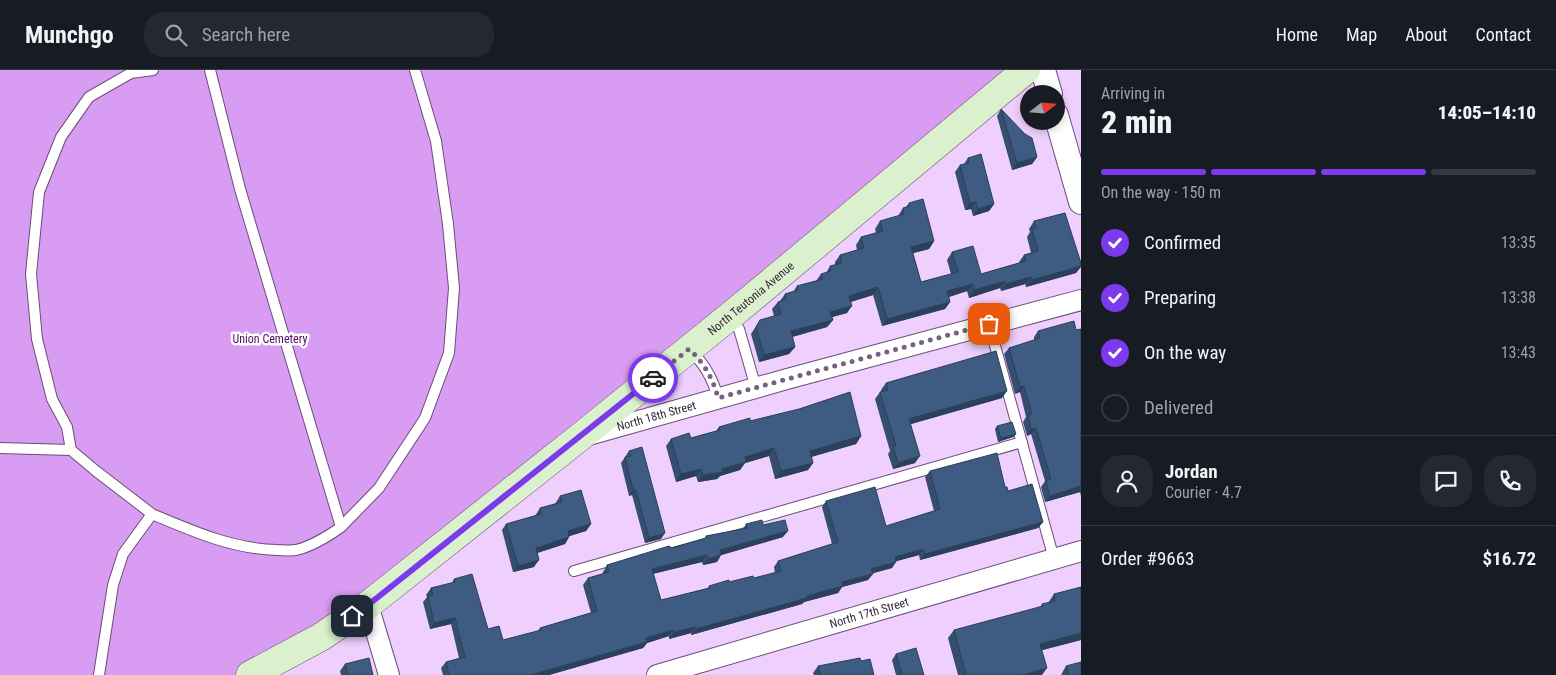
<!DOCTYPE html>
<meta charset="utf-8">
<style>
:root{--surface:#171b24;--page:#242831;--text:#f1f3f6;--muted:#9ea1a6;--line:#363941;--accent:#7c3aed}
body{margin:0;font-family:"Roboto Condensed",sans-serif;background:var(--page);color:var(--text);height:100vh;display:flex;flex-direction:column;font-size:19px;white-space:nowrap}
*{box-sizing:border-box;margin:0}
p{font-size:16px;color:var(--muted)}
.icon{flex:none;width:28px;height:28px;fill:none;stroke:currentColor;stroke-width:2;stroke-linecap:round;stroke-linejoin:round}
.map{position:relative;flex:1;overflow:hidden}
.details{display:flex;flex-direction:column;background:var(--surface);width:475px}
.details>*{flex:none}
.needle{width:32px;rotate:73deg}
.buttons{position:absolute;left:1020px;top:15px;display:grid;gap:10px}
.buttons a{display:grid;place-items:center;width:45px;height:45px;border-radius:50%;background:var(--surface);box-shadow:0 2px 8px #0003;font-size:25px}
.pin{position:absolute;display:grid;place-items:center;width:42px;height:42px;color:#fff;margin:-21px;border-radius:10px;box-shadow:0 2px 8px #0006}
.courier{position:absolute;display:grid;place-items:center;width:50px;height:50px;margin:-25px;border:4px solid #7c3aed;border-radius:50%;background:#fff;color:#222;box-shadow:0 1px 6px #0007}
.head em{font-style:normal;font-weight:800}
.head div{display:flex;flex-direction:column-reverse}
.head{display:flex;align-items:center;justify-content:space-between;height:85px;padding:0 20px}
h1{font-size:32px;font-weight:800;line-height:38px}
.bar{display:grid;grid-template-columns:repeat(4,1fr);gap:8px 5px;align-content:center;height:60px;padding:0 20px}
.bar i{height:6px;border-radius:4px;background:var(--line)}
.bar .on{background:var(--accent)}
.bar p{grid-column:span 4}
.line{display:flex;align-items:center;gap:12px;padding:0 20px;border-top:1px solid var(--line)}
.line div{flex:1}
.round{display:grid;place-items:center;flex:none;width:52px;height:52px;border-radius:20px;background:var(--page)}
ol{padding:0 20px;list-style:none}
li{display:flex;align-items:center;gap:15px;height:55px}
li p{margin-inline-start:auto}
li .icon{padding:5px;border-radius:50%;background:var(--accent);color:#fff;stroke-width:4}
li:last-child{color:var(--muted)}
li i{width:28px;height:28px;border:2px solid var(--line);border-radius:50%}
header{display:flex;align-items:center;gap:30px;box-sizing:border-box;height:70px;padding:0 25px;background:var(--surface);border-bottom:1px solid var(--line)}
header strong{font-size:24px}
nav{display:flex;gap:28px;margin-inline-start:auto;font-size:18px}
.search{width:350px;height:45px;background:var(--page);display:flex;align-items:center;gap:12px;box-sizing:border-box;padding:0 18px;border-radius:20px;color:var(--muted);font-size:19px}
main{display:flex;flex:1;min-height:0}
.map>svg:first-child{display:block}
.green{fill:#d99cf3}
.lines{fill:none;stroke-linecap:round;stroke-linejoin:round}
.service-casing{stroke:#694d75;stroke-width:12}
.minor-casing{stroke:#694d75;stroke-width:22}
.tertiary-casing{stroke:#694d75;stroke-width:26}
.secondary-casing{stroke:#694d75;stroke-width:29}
.service{stroke:#fff;stroke-width:10}
.minor{stroke:#fff;stroke-width:20}
.tertiary{stroke:#fff;stroke-width:24}
.secondary{stroke:#dbf1ce;stroke-width:28}
.wall{fill:#354e6f}
.shaded-wall{fill:#2b405a}
.building{fill:#3e5b81;stroke:#2b405a}
.done{stroke:#75627e;stroke-width:5;stroke-dasharray:0 9}
.route{stroke:#7c3aed;stroke-width:6}
.labels{text-anchor:middle;dominant-baseline:central;stroke-width:5;stroke-linejoin:round;paint-order:stroke}
.street-label{font-size:12px;fill:#342739;stroke:#fefefe}
.park-label{font-size:12px;fill:#4f0f64;stroke:#fefefe}
</style>
<header>
<strong>Munchgo</strong>
<div class="search"><svg class="icon" aria-label="search" viewBox="0 0 24 24"><circle cx="10" cy="10" r="6"/><path d="M15 15l6 6"/></svg>Search here</div>
<nav><a>Home</a><a>Map</a><a>About</a><a>Contact</a></nav>
</header>
<main>
<div class="map">
<svg width="1081" height="605" viewBox="0 0 1081 605">
<rect width="100%" height="100%" fill="#efcffd"/>
<!-- green -->
<path class="green" d="M0 0H1026L580 367 250 605H0Z"/>
<g class="lines">
<!-- service casing -->
<g class="service-casing">
<path id="service" d="M729 247 739 259 756 318
M989 254 1054 489
M690 280C705 294 713 309 718 328
M0 378 71 380 96 401 152 444 123 484 113 515 99 605
M71 380 67 357 52 329 37 269 31 204 39 122 61 67 89 27 131 3 153 0
M152 444C192 461 233 479 277 480 283 480 290 481 296 480 313 476 327 467 341 457L240 119 210 0
M341 457 379 418 425 348 449 283 454 218 448 154 436 71 415 0
M574 501 1022 372"/>
</g>
<!-- minor casing -->
<g class="minor-casing">
<g id="minor">
<path id="s1" d="M589 365 787 309 1081 230"/>
<path d="M368 535 389 605"/>
<path id="s2" d="M657 605 1081 481"/>
</g>
</g>
<!-- tertiary casing -->
<g class="tertiary-casing">
<path id="tertiary" d="M1043 0 1050 24
M1056 45 1081 132"/>
</g>
<!-- secondary casing -->
<g class="secondary-casing">
<g id="secondary">
<path id="s3" d="M250 605 321 567 368 535 580 367 729 247 1026 0"/>
</g>
</g>
<!-- service -->
<use href="#service" class="service"/>
<!-- minor -->
<use href="#minor" class="minor"/>
<!-- tertiary -->
<use href="#tertiary" class="tertiary"/>
<!-- secondary -->
<use href="#secondary" class="secondary"/>
</g>
<!-- wall -->
<path class="wall" d="M1001 39 1037 87 1032 94 1012 100 997 46Z
M968 88 994 134 989 141 973 146 971 139 965 140 955 102 960 95 964 94Z
M909 133 934 171 929 179 913 183 921 212 951 204 947 190 952 182 981 204 1019 193V192L1024 185 1031 183 1027 167 1030 162 1029 159 1034 151 1081 193V197L1076 203 1026 217 1025 214 1001 221 1000 218 969 228 967 221 949 227 950 232 945 239 882 256 873 225 851 232 847 243 832 247 833 250 827 257 792 267 795 277 789 284 759 292 751 264 760 250 774 246 772 239 778 232 780 231 785 224 793 222 797 216 816 211 821 204 826 203 830 196 835 195V192L840 185 857 180 856 175 861 167 876 163 875 159 880 151 898 146 903 138 906 137Z
M1081 259V426L1080 422 1045 432 1041 417 1045 411 1031 364 1027 366 1023 352 1026 347 1020 322 1015 324 1004 284 1009 278 1034 270V267L1038 261 1076 260Z
M886 313 1002 328 911 354 915 393 893 399 888 384 890 381 875 329 880 322H881V320Z
M750 351 861 366 856 374 811 387 813 393 808 400 775 409 769 386 745 393 740 400 720 406 717 409 698 412 696 406 676 412 666 376 671 369 691 368 716 361 719 357Z
M997 356 1016 364 1013 367 998 372 995 359Z
M629 381 661 469 645 473 632 425 629 426 621 393Z
M930 401 1005 417 1008 421 1043 452 1038 458 920 490 919 485 896 491 892 498 872 503 868 510 842 517 838 523 804 532 802 534 691 565V563L669 569V566L647 573 643 578 549 605H443L441 598 446 592 459 588 451 554 430 559 423 532 427 527 426 525 431 518 452 513 454 509 488 559 503 570 538 561 540 558 591 543 583 515 588 508 603 504V502L607 495 705 468 706 466 743 459 746 454 763 455 783 467 721 485 717 492 703 495 702 492 653 504 661 530 708 518 709 516 754 508 775 503 774 497 778 491 832 474 822 437 826 431 886 456 934 441 925 407Z
M560 426 591 454 586 461 569 466V467L565 474 537 483 534 497 513 502 502 460 506 454 535 446 540 438 555 434Z
M1054 524 1081 570 1042 580V605H958L948 568 954 560 1040 537 1042 534 1048 533Z
M896 584 924 605H896L892 590Z
M345 594 373 605H341L340 601Z
M818 596 874 605H814L813 603Z
M1066 596 1081 605H1061Z"/>
<!-- shaded-wall -->
<path class="shaded-wall" d="M1037 87 1032 94 1012 100 1017 93Z
M976 132 971 139 965 140 970 133Z
M994 134 989 141 973 146 978 139Z
M934 171 929 179 906 185 911 177Z
M1081 196 1076 203 1026 217 1032 210Z
M1031 207 1025 214 1001 221 1006 214Z
M1005 211 1000 218 969 228 974 220Z
M973 214 967 221 942 229 947 221Z
M878 217 873 225 844 234 849 226Z
M950 232 945 239 882 256 887 249Z
M852 236 847 243 825 249 830 242Z
M833 250 827 257 785 269 791 261Z
M795 277 789 284 759 292 764 285Z
M1024 316 1020 322 1015 324 1020 317Z
M1007 321 1002 328 904 356 909 349Z
M1036 358 1031 364 1027 366 1031 359Z
M1016 364 1013 367 998 372 1001 368Z
M861 366 856 374 804 389 810 381Z
M774 378 769 386 745 393 740 400 720 406 717 409 698 412 703 405 722 399 745 387Z
M920 386 915 393 893 399 898 393Z
M813 393 808 400 775 409 781 401Z
M701 399 696 406 676 412 681 404Z
M1081 416V420L1080 422 1045 432 1050 426Z
M633 420H636L632 425 629 426Z
M1043 452 1038 458 920 490 925 484Z
M591 454 586 461 563 468 568 461Z
M788 461 783 467 715 487 720 480Z
M665 463 661 469 645 473 649 468Z
M569 467 565 474 531 485 536 478Z
M923 479 919 485 890 493 895 487Z
M707 485 702 492 647 505 652 499Z
M721 485 717 492 703 495 708 489Z
M539 490 534 497 513 502 518 496Z
M896 492 892 498 867 505 871 499Z
M873 504 868 510 842 517 838 523 804 532 802 534 691 565 696 559 807 526 842 512Z
M455 548 451 554 430 559 434 553Z
M695 557 691 563 669 569 674 562Z
M673 560 669 566 647 573 643 578 549 605H531L646 568Z
M1081 563V570L1035 582 1040 574Z
M1047 598 1042 605H1023Z"/>
<!-- building -->
<path class="building" d="M1001 39 1025 64 1032 68 1037 87 1017 93Z
M981 84 994 134 978 139 976 132 970 133 960 95 969 93 968 88Z
M923 129 934 171 911 177 921 212 958 202 952 182 973 176 981 204 1026 191 1024 185 1038 181 1032 159 1036 158 1034 151 1065 143 1081 193V196L1032 210 1031 207 1006 214 1005 211 974 220 973 214 947 221 950 232 887 249 878 217 849 226 852 236 830 242 833 250 791 261 795 277 764 285 756 257 760 250 781 244 778 232 786 229 785 224 798 220 797 216 823 209 821 204 831 201 830 196 842 193 840 185 864 178 861 167 883 161 880 151 904 144 903 138 910 136 909 133Z
M1074 251 1076 260 1081 259V416L1050 426 1046 411 1051 409 1036 358 1031 359 1028 345 1032 344 1024 316 1020 317 1009 278 1040 268 1038 261Z
M996 281 1007 321 909 349 920 386 898 393 893 377 896 376 880 322 888 320 886 313Z
M850 322 861 366 810 381 813 393 781 401 774 378 745 387 746 392 722 399 723 402 703 405 701 399 681 404 671 369 689 363 691 368 720 360 719 357 750 348V351L799 339Z
M1012 352 1016 364 1001 368 997 356Z
M642 377 665 463 649 468 636 420H633L625 387 631 386 629 381Z
M997 383 1005 417H1007L1008 421 1032 414 1043 452 925 484 923 479 895 487 896 492 871 499 873 504 842 512 843 516 807 526V528L696 559 695 557 674 562 673 560 646 568 647 572 531 605H449L446 592 465 587 455 548 434 553 428 526 433 525 431 518 455 512 454 509 472 504 488 559 499 556 503 570 541 560 540 558 597 541 588 508 609 502 607 495 669 476 672 478 706 468V466L747 458 746 454 762 450 763 455 785 450 788 461 720 480 721 485 708 489 707 485 652 499 661 530 710 518 709 516 729 510V512L753 506 754 508 781 501 778 491 838 472 826 431 875 417 886 456 940 439 930 401Z
M581 420 591 454 568 461 569 467 536 478 539 490 518 496 506 454 541 444 540 438 562 432 560 426Z
M1081 517V563L1040 574 1047 598 1023 605H966L954 560 1043 536 1042 534 1055 531 1054 524Z
M916 578 924 605H902L896 584Z
M369 588 373 605H348L345 594Z
M860 588 861 591 870 589 874 605H821L818 596Z
M1081 592V605H1069L1066 596Z"/>
<g class="lines">
<!-- done -->
<path class="done" d="M653 308 689 279C704 293 713 308 718 328L989 254"/>
<!-- route -->
<path class="route" d="M352 546 368 535 653 308"/>
</g>
<g class="labels">
<!-- street labels -->
<g class="street-label">
<text stroke="none"><textPath href="#s3" startOffset="628">North Teutonia Avenue</textPath></text>
<text stroke="none"><textPath href="#s1" startOffset="70">North 18th Street</textPath></text>
<text stroke="none"><textPath href="#s2" startOffset="221">North 17th Street</textPath></text>
</g>
<!-- park labels -->
<g class="park-label">
<text x="270" y="269">Union Cemetery</text>
</g>
</g>
</svg>
<div class="buttons">
<a><svg class="needle" viewBox="-14 -14 28 28"><path d="M0-13l5 13h-10z" fill="#e53935"/><path d="M0 13l5-13h-10z" fill="#9ea1a6"/></svg></a>
</div>
<div class="pin" style="left:989px;top:254px;background:#ea580c"><svg class="icon" aria-label="bag" viewBox="0 0 24 24"><path d="M5 8h14l-1 12H6zM9 8a3 3 0 0 1 6 0"/></svg></div>
<div class="pin" style="left:352px;top:546px;background:#1f2937"><svg class="icon" aria-label="home" viewBox="0 0 24 24"><path d="M3 11l9-7 9 7M6 9v11h12V9"/></svg></div>
<div class="courier" style="left:653px;top:308px"><svg class="icon" aria-label="car" viewBox="0 0 24 24"><path d="M5 17H2v-5l4-1 3-4h7l3 4 3 1v5h-3M9 17h6M6 11h13"/><circle cx="7" cy="17" r="2"/><circle cx="17" cy="17" r="2"/></svg></div>
</div>
<section class="details">
<div class="head"><div><h1>2 min</h1><p>Arriving in</p></div><em>14:05–14:10</em></div>
<div class="bar"><i class="on"></i><i class="on"></i><i class="on"></i><i></i><p>On the way · 150 m</p></div>
<ol>
<li><svg class="icon" aria-label="check" viewBox="0 0 24 24"><path d="M5 12l5 5 9-10"/></svg>Confirmed<p>13:35</p></li>
<li><svg class="icon" aria-label="check" viewBox="0 0 24 24"><path d="M5 12l5 5 9-10"/></svg>Preparing<p>13:38</p></li>
<li><svg class="icon" aria-label="check" viewBox="0 0 24 24"><path d="M5 12l5 5 9-10"/></svg>On the way<p>13:43</p></li>
<li><i></i>Delivered</li>
</ol>
<div class="line" style="height:90px"><a class="round"><svg class="icon" aria-label="person" viewBox="0 0 24 24"><circle cx="12" cy="8" r="4"/><path d="M4 21q1-7 8-7t8 7"/></svg></a><div><b>Jordan</b><p>Courier · 4.7</p></div><a class="round"><svg class="icon" aria-label="chat" viewBox="0 0 24 24"><path d="M4 5h16v11H9l-5 4z"/></svg></a><a class="round"><svg class="icon" aria-label="phone" viewBox="0 0 24 24"><path d="M5 4h4l2 5-3 2q2 4 5 5l2-3 5 2v4C11 20 4 13 5 4z"/></svg></a></div>
<div class="line" style="height:65px"><div>Order #9663</div><b>$16.72</b></div>
</section>
</main>
